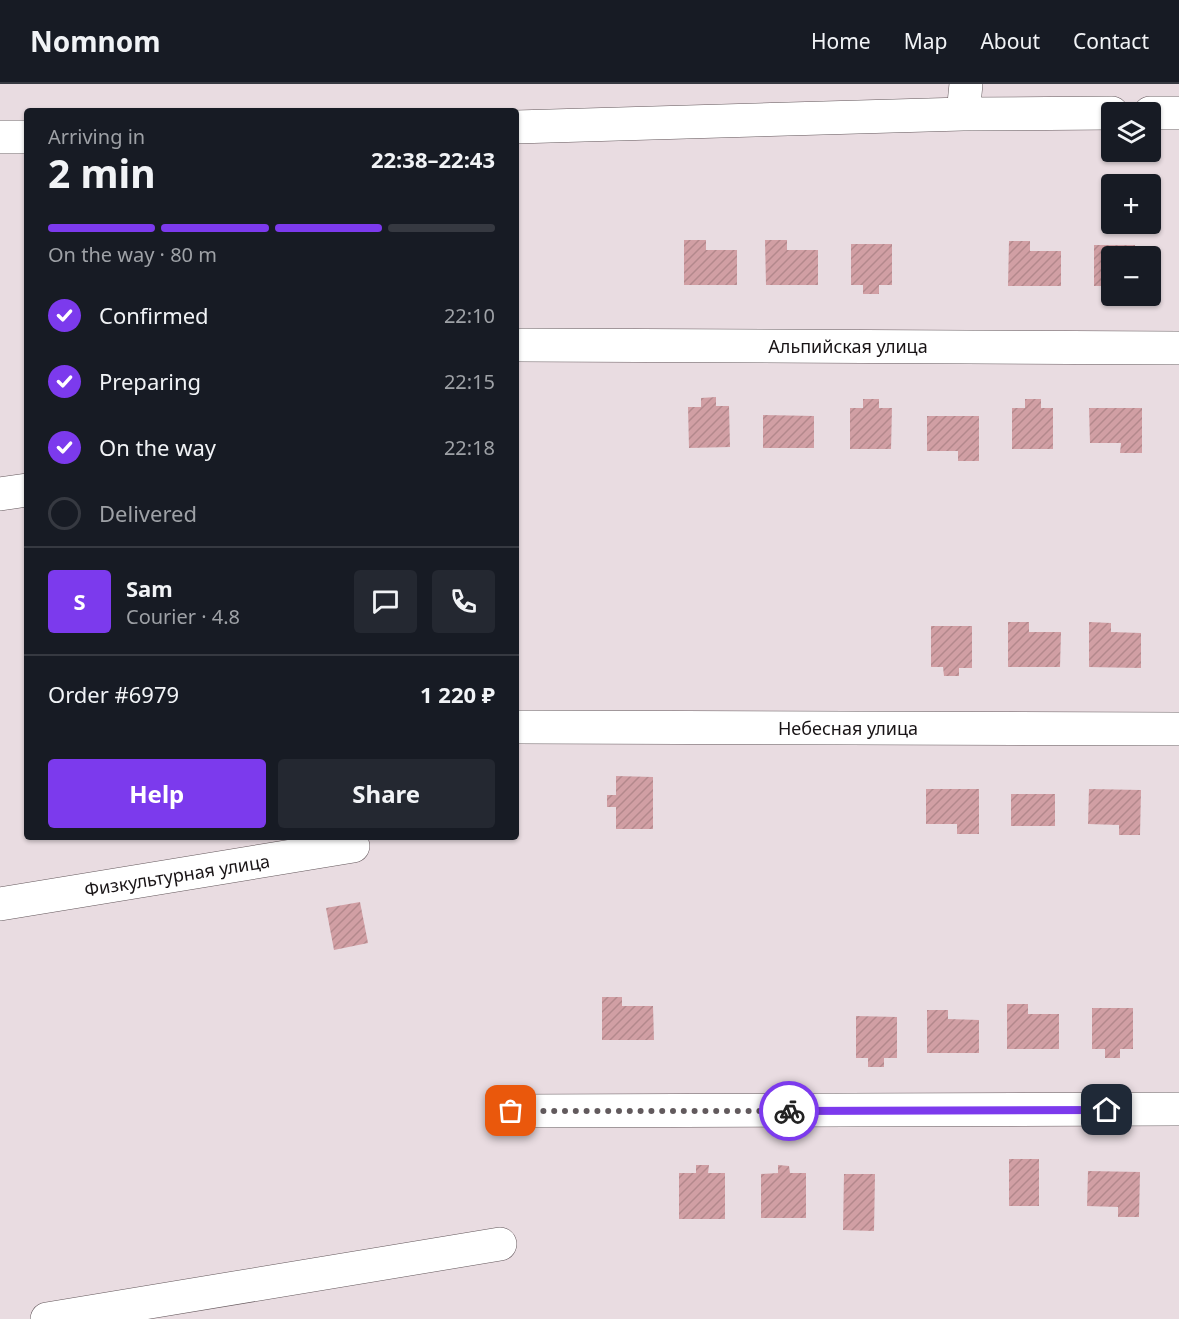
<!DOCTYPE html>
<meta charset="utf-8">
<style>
:root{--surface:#171b24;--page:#242831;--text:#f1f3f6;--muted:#9ea1a6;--line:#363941;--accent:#7c3aed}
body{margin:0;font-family:"Noto Sans",sans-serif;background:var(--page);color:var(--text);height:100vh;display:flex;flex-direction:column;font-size:22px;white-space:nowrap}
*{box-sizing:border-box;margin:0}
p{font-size:20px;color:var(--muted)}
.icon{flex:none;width:33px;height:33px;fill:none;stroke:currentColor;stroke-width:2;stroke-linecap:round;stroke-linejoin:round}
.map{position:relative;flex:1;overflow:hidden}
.drawer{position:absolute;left:24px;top:24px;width:495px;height:732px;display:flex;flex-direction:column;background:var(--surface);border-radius:6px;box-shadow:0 2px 4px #0004}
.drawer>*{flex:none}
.buttons{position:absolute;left:1101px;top:18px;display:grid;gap:12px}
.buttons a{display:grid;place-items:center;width:60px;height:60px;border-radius:6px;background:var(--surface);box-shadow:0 2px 4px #0004;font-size:30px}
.pin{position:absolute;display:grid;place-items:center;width:51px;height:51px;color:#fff;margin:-26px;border-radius:12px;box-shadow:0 3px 9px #0006}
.courier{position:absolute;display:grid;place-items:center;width:60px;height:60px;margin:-30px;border:4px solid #7c3aed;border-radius:50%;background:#fff;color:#222;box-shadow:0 2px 8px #0007}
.summary em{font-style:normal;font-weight:700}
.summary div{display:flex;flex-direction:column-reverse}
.summary{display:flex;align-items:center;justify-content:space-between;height:102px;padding:0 24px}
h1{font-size:39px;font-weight:700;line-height:45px}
.bar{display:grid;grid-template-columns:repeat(4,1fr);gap:9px 6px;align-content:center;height:72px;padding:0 24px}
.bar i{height:8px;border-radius:4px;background:var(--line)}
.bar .selected{background:var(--accent)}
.bar p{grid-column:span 4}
.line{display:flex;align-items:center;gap:15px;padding:0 24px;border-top:2px solid var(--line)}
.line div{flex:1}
.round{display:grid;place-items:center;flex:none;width:63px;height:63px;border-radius:6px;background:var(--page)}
ol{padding:0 24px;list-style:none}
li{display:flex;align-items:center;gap:18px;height:66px}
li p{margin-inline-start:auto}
li .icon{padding:6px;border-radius:50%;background:var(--accent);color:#fff;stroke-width:4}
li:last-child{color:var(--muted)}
li i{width:33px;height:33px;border:3px solid var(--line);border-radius:50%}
.cta{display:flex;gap:12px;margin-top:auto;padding:12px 24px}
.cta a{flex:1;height:69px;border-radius:6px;background:var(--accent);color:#fff;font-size:24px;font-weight:700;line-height:69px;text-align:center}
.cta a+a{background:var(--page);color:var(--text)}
header{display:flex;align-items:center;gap:36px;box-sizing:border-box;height:84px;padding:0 30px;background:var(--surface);border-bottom:2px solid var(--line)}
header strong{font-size:28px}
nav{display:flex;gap:33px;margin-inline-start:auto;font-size:21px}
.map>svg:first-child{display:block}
.building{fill:url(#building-hatch)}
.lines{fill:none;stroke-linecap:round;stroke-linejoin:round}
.minor-casing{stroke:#63575b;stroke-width:34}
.minor{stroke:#fff;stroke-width:33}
.done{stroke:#625a5d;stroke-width:6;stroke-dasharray:0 10.8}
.route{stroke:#7c3aed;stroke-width:8}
.labels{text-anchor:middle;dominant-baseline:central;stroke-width:5;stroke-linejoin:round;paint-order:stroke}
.street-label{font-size:18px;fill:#191416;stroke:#fff}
</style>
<header>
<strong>Nomnom</strong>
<nav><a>Home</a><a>Map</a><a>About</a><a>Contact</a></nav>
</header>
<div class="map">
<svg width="1179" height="1235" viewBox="0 0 1179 1235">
<defs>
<pattern id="building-hatch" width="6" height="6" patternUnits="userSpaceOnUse" patternTransform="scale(1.5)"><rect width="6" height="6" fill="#d19fa4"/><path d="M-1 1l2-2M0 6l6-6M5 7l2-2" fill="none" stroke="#b3888c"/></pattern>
</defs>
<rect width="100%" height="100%" fill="#e9dce1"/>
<!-- building -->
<path class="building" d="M684 156H706V166H737V201H684Z
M765 156H787V166H818V201H766Z
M1009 157H1030V167H1061V202H1008Z
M851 160H892V201H879V210H863V201H851Z
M1094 161H1135V172H1112V211H1106L1107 202H1094Z
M716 313V322H729L730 363 689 364 688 323H701V314Z
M863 315H879V324H892L891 365H850V324H863Z
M1025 315H1041V324H1053V365H1012V324H1025Z
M1089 324H1142V369H1120L1121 359H1090Z
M763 331 814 332V364H763Z
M927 332H979V377H958V367H927Z
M1008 538H1029V548H1061L1060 583H1008Z
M1089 538 1111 539V548L1141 549V584L1089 583Z
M931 542H972V584H959V592H944L943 583H931Z
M616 692 653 693V745H616V723H607V711H616Z
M926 705H979V750H957V740H926Z
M1089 705 1141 706 1140 751H1119V741L1088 740Z
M1011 710H1055V742H1011Z
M360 818 368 859 334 866 326 824Z
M602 913H622V922H653L654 956H602Z
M1007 920H1028V930H1059V965H1007Z
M1092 924H1133V965H1120V974H1105V965H1092Z
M927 926H948V935L979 936V969H927Z
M856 932 897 933V974H884V983H868V974H856Z
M1009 1075H1039V1122H1009Z
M696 1081H709L708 1089H725V1135H679V1089H696Z
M778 1081 789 1082 790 1089H806V1134H761V1090L778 1089Z
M1088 1087 1140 1088 1139 1133H1118V1123L1087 1122Z
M844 1090H875L874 1147 843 1146Z"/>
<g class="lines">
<!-- minor casing -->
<g class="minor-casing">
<path id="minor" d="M1150 29H1179
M963 30 966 0
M516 43 963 30 1112 29
M0 53H27
M516 261 1179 264
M0 410 27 406
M516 643 1179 645
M0 820 353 762
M511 1027 1179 1025
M47 1235 500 1160"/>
</g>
<!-- minor -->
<use href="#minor" class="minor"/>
</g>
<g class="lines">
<!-- done -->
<path class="done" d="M511 1027H789"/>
<!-- route -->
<path class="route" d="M789 1027 1107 1026"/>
</g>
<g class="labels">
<!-- street labels -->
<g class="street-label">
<text x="848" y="262">Альпийская улица</text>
<text x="848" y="644">Небесная улица</text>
<text transform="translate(177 791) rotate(-9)">Физкультурная улица</text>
</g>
</g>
</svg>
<div class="buttons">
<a><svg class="icon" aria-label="layers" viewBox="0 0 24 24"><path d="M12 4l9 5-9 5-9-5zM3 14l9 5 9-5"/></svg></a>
<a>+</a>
<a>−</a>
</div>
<div class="pin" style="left:511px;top:1027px;background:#ea580c"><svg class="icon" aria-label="bag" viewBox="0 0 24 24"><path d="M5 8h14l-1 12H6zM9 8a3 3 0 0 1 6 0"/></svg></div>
<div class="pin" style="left:1107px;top:1026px;background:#1f2937"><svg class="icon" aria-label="home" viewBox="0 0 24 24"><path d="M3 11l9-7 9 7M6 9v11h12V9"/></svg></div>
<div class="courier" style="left:789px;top:1027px"><svg class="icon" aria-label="bike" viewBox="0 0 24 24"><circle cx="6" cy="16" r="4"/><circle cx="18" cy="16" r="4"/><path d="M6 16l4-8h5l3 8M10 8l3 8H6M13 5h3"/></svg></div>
<section class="drawer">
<div class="summary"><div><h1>2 min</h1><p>Arriving in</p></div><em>22:38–22:43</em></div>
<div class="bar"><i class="selected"></i><i class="selected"></i><i class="selected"></i><i></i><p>On the way · 80 m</p></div>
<ol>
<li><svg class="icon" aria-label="check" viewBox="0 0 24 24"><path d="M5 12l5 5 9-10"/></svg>Confirmed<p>22:10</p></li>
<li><svg class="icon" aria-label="check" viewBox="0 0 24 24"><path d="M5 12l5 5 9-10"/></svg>Preparing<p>22:15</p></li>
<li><svg class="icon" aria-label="check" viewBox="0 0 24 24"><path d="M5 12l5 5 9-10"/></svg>On the way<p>22:18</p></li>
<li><i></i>Delivered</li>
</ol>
<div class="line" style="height:108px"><b class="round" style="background:var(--accent);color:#fff">S</b><div><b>Sam</b><p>Courier · 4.8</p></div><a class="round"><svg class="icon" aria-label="chat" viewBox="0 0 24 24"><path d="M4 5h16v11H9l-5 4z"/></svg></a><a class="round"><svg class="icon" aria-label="phone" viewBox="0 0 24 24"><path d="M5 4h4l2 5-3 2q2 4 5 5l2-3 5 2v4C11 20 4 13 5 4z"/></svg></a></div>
<div class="line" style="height:78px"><div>Order #6979</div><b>1 220 ₽</b></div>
<div class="cta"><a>Help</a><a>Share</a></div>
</section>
</div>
